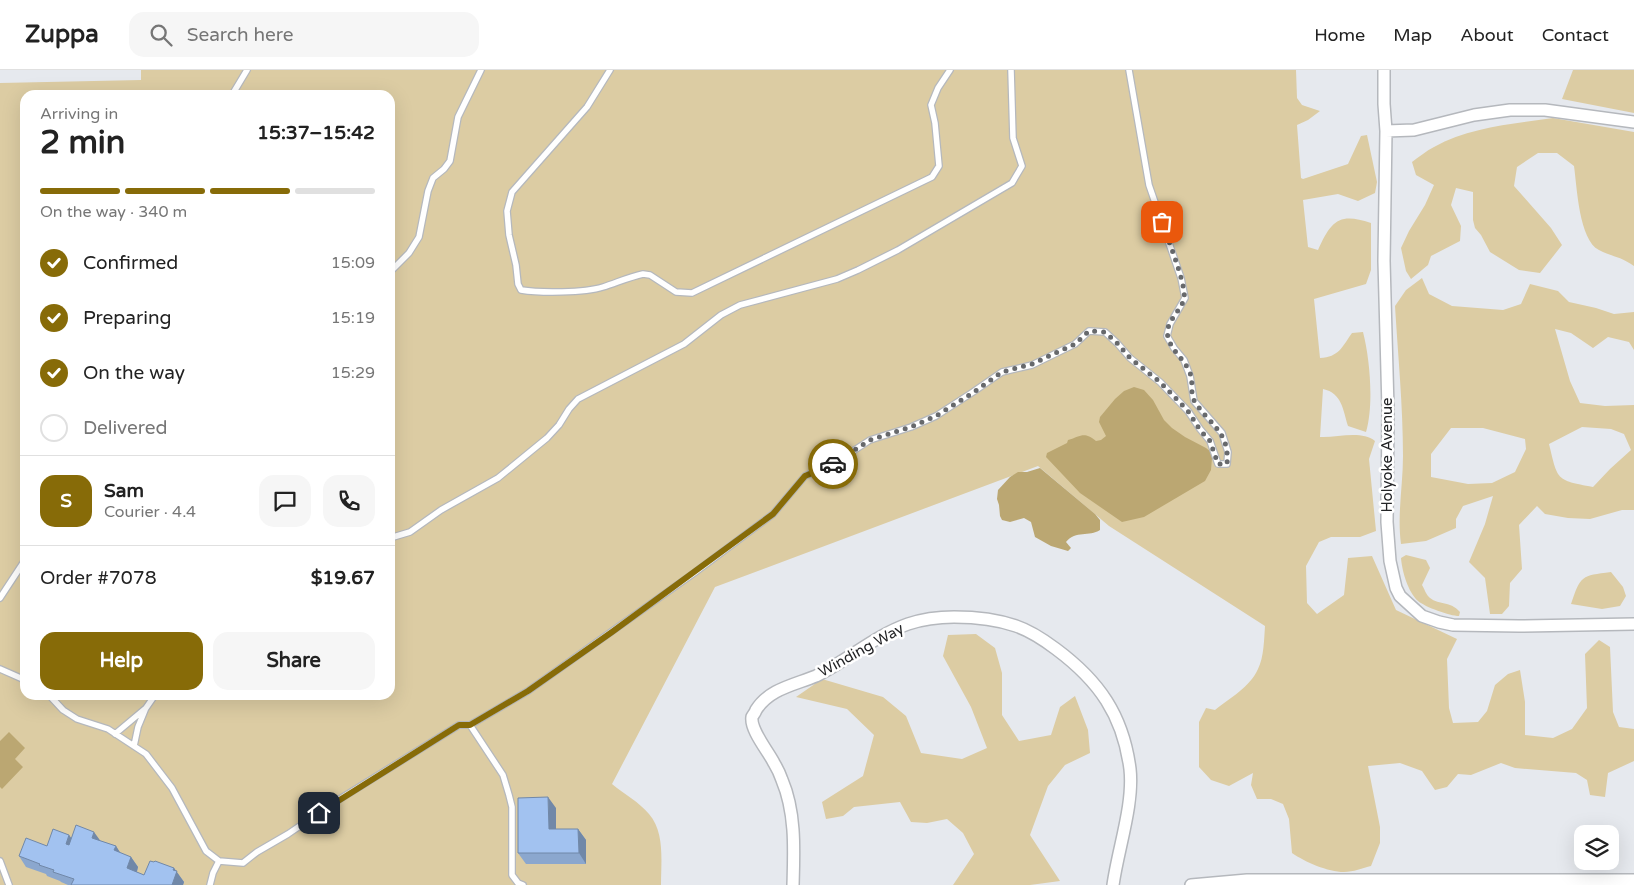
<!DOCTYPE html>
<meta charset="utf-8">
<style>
:root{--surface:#fff;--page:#f6f6f6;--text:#222;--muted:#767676;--line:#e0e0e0;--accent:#876b08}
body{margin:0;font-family:"Varela Round",sans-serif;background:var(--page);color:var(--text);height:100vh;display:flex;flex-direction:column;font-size:19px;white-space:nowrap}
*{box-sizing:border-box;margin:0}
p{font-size:16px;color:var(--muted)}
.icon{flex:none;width:28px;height:28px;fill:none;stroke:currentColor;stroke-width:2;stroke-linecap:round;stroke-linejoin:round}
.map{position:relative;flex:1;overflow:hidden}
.sheet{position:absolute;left:20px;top:20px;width:375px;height:610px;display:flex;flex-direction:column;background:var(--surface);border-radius:15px;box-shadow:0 5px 20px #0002}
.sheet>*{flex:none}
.fabs{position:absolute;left:1574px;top:755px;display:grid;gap:10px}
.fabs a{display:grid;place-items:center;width:45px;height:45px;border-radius:10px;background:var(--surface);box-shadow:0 5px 20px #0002;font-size:25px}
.pin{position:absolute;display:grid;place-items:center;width:42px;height:42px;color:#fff;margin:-21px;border-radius:10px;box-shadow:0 2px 8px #0006}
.courier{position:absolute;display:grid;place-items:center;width:50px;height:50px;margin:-25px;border:4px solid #876b08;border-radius:50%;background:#fff;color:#222;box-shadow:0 1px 6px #0007}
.summary em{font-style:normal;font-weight:800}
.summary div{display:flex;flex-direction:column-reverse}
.summary{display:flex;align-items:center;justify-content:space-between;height:85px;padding:0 20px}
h1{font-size:32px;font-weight:800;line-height:38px}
.bar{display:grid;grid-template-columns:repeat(4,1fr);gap:8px 5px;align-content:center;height:60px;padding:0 20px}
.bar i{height:6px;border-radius:4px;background:var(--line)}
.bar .active{background:var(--accent)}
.bar p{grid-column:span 4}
.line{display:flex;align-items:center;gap:12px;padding:0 20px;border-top:1px solid var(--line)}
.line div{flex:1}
.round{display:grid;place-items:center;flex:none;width:52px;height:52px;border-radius:15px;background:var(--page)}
ol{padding:0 20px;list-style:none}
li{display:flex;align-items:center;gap:15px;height:55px}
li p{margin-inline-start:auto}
li .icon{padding:5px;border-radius:50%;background:var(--accent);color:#fff;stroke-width:4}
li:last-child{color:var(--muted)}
li i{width:28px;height:28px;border:2px solid var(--line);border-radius:50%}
.button{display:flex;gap:10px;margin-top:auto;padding:10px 20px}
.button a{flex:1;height:58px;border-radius:15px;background:var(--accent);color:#fff;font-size:20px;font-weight:800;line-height:58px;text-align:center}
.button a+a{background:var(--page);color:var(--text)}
header{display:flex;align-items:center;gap:30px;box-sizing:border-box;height:70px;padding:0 25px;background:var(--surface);border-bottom:1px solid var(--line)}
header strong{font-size:24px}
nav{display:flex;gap:28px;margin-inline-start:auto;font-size:18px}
.search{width:350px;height:45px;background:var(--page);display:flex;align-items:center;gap:12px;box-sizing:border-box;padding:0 18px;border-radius:15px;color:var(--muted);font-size:19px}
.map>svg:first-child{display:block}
.green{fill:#dccca3;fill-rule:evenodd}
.water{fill:#bba772}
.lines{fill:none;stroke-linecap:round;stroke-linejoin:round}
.lane-casing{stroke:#b5b8bd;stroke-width:8}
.street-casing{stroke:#b5b8bd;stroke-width:14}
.lane{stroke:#fff;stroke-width:5.5}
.street{stroke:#fff;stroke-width:11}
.wall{fill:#8ba7ce}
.shaded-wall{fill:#7188a8}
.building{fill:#a2c2f0;stroke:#7188a8}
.done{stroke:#67696c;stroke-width:5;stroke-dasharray:0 9}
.route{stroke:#876b08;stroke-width:6}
.labels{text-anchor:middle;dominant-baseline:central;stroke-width:5;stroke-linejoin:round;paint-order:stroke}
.street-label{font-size:15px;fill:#232426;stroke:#fff}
</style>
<header>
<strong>Zuppa</strong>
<div class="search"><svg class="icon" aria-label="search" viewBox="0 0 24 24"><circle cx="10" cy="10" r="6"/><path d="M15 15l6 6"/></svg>Search here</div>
<nav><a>Home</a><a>Map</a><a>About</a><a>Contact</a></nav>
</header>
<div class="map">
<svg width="1634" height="815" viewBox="0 0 1634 815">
<rect width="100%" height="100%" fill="#e6e9ee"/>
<!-- green -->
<path class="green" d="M141 0H1296L1297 28 1302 35 1320 41 1308 50 1297 55 1301 108 1303 109 1348 94 1361 66 1367 65 1377 112 1375 123 1358 131 1338 124 1303 130 1308 177 1318 180C1331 151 1339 142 1371 153V200L1366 214 1314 229 1320 288C1339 287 1342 277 1352 263L1363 262C1370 289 1374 335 1366 362L1348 356C1343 340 1342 323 1323 319L1320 367C1337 368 1361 360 1375 371L1369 389 1376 461 1360 467H1331L1319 472 1306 496 1307 533 1317 544 1344 525 1348 488 1372 486 1396 540 1457 569 1447 589 1449 638 1453 653 1478 652 1487 641 1495 615 1508 604 1520 600 1525 632V665L1553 668 1572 659 1587 638 1585 584 1599 570 1610 577 1613 642 1619 657 1634 659V691L1608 703 1605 727 1590 725 1587 710 1576 703 1515 698 1501 693 1471 705 1458 704 1447 717 1435 720 1422 701 1400 693 1368 696 1380 757V773L1371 796C1363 798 1353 802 1344 802 1328 802 1305 792 1292 783L1289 749 1283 734 1271 729H1257L1251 715 1253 703 1229 716 1211 710 1199 697V652L1206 638 1215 640C1230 628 1250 617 1258 599 1264 587 1264 570 1265 556L1109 456 1038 396 715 517 612 714C624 724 639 732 649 744 665 762 661 792 661 815H0V13L141 10ZM25 25H390V625H25Z
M1573 0H1634V43L1562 29Z
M1553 48 1634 62V196C1620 186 1612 187 1599 180 1579 170 1577 117 1574 96L1557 83H1538L1517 97 1514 116 1551 158 1562 175 1540 203 1519 200 1490 182 1481 165 1475 158 1473 150V122L1456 118 1451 135 1461 156 1460 171 1431 186 1428 195 1411 209 1406 201 1401 178 1409 161 1425 135 1434 115 1416 105 1412 92C1419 87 1426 81 1434 77 1470 57 1513 54 1553 48Z
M1422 208 1429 224 1452 236 1503 240 1521 234 1530 214 1558 221 1569 232 1596 238 1614 244 1634 242V280L1629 272 1608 267 1593 278 1571 263 1555 259 1570 311 1580 333 1605 336 1634 335V440H1622L1590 449 1568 448 1545 444 1537 436 1519 455 1522 499 1510 513 1509 536 1502 544H1490L1485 508 1469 492 1485 454 1493 426 1463 436 1456 449V458L1426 471 1401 474C1397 445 1403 415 1403 386 1403 336 1398 286 1395 236L1406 220ZM1582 357 1611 359 1624 364 1631 380 1610 399 1593 417C1555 410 1558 410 1549 374ZM1451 358H1483L1525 369 1526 379 1515 402 1492 413 1468 414 1431 407V384Z
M1406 485 1426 490 1430 498 1422 515C1424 518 1426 524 1428 526 1437 536 1450 530 1460 542L1459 546C1450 546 1425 537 1418 531 1408 522 1402 501 1401 488Z
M1611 502 1623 517 1626 526 1620 536 1602 539 1571 534C1581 505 1581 506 1611 502Z
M976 564 995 578 1002 603V645L1019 671 1051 665 1060 637 1075 626 1088 660 1090 683 1065 695 1048 716 1030 765 1060 811 1030 815H953L974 784 963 763 947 749 927 753 911 752 900 732 854 737 843 746 826 749 822 732 863 706 874 665 847 639 796 627 822 609 883 627 906 646 921 683 962 689 987 678 971 637 943 586 948 565Z"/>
<!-- water -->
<path class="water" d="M1134 317 1144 320 1153 330 1164 350 1172 358 1185 367 1206 378 1211 382 1212 388 1211 400 1205 411 1144 447 1122 452 1080 423 1046 387 1047 383 1067 373 1068 370C1081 366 1084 361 1096 371L1101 370 1106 366 1099 352 1100 347 1115 329 1124 321Z
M1040 398 1095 444 1100 450V460C1089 467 1076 460 1066 472L1071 478 1068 481 1051 476 1035 467 1031 452 1024 448 1010 452 1002 450 1000 446 999 435 997 429 998 420 1010 407 1018 402H1027Z
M9 662 25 678 15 689 23 697 2 719 0 717V671Z"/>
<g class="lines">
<!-- lane casing -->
<g class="lane-casing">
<path id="lane" d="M610 0 587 37 512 122 507 141 509 165 516 195 518 214 521 220C540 223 584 223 603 217 616 213 629 207 643 204L650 205 676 222 692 223 932 107 939 96 935 53 931 35 938 18 950 0
M232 25 247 0
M390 202 409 183 419 167 428 121 433 108 444 99 450 91 458 47 481 0
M390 468 410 462 441 440 498 408 547 368 559 355 569 339 578 329 684 274 721 245 740 235 837 209 858 200 898 180 1012 113 1022 96 1013 68 1011 0
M0 528 25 490
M0 599 25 610
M49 625 63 640 77 649 108 659 146 684 172 718 206 781 219 791 243 793 257 782 288 764 335 732 459 655H470L503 705 509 725 512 737V805L518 813 523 815
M470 655 528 621 694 503 773 444 805 406 833 394 870 370 911 357 936 346 973 322 1002 302 1032 295 1075 274 1089 261 1105 262 1117 273 1130 288 1160 312 1188 341 1200 359 1210 371 1218 394H1227L1228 382 1222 363 1194 331 1190 306 1184 290 1174 278 1167 266 1170 254 1185 228 1181 208 1149 115 1129 0
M115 664 146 638 155 625
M134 676 138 657 145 640
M0 791 9 815
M210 815 213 803 219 791"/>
</g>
<!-- street casing -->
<g class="street-casing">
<path id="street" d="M1384 0V34L1386 61 1384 191 1388 339 1387 452 1390 491 1396 518 1400 526 1422 546 1439 552 1453 555 1519 556 1634 554
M1386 61 1414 60 1474 45 1510 40H1545L1634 52
M793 815C794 781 796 743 782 710 780 704 777 698 774 693 768 681 750 660 752 647 753 645 755 643 756 640 769 619 794 615 816 606 847 591 874 566 908 554 923 549 939 547 954 547 975 547 996 549 1016 556 1031 561 1044 570 1056 579 1099 611 1123 645 1130 699 1134 734 1118 779 1113 815
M1191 815 1247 810H1634"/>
</g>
<!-- lane -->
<use href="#lane" class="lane"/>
<!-- street -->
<use href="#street" class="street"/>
</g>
<!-- wall -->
<path class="wall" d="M556 738V759H578L586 770V794H526L518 783Z
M69 765 71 768 101 771 116 776 120 783 131 787 138 797 137 802 144 805 174 798 184 812 183 815H68L61 812 60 811 47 806 46 804 26 797 19 786 47 776Z"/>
<!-- shaded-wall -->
<path class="shaded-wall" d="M548 727 556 738V770L549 759Z
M578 759 586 770V794L579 783Z
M94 762 102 773 92 768Z
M69 765 77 776 73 785 66 774Z
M116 776 123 787 114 780Z
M131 787 138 797 135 808 127 798Z
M174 798 184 812 183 815H172L173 800Z"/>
<!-- building -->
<path class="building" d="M548 727 549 759H578L579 783H518V728Z
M76 755 94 762 92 768 116 776 114 780 131 787 127 798 144 805 150 791 154 792 155 791 174 798 173 800 177 801 172 815H71L74 809 53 802 54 800 39 795 40 794 19 786 26 768 47 776 53 759 69 765 66 774 69 775Z"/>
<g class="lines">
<!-- done -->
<path class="done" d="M833 394 870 370 911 357 936 346 974 322 1002 302 1032 294 1075 274 1089 261 1105 262 1117 273 1130 288 1160 312 1188 341 1200 360 1210 371 1218 394H1227C1230 362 1210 355 1195 332 1190 325 1193 314 1191 306 1187 291 1171 281 1168 267 1164 253 1181 241 1184 229 1187 216 1167 167 1162 152"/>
<!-- route -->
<path class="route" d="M319 743 459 655H470L528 621 612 562 773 444 805 406 833 394"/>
</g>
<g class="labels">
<!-- street labels -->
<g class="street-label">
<text transform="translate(1387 385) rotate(-90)">Holyoke Avenue</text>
<text transform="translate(861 580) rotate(-29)">Winding Way</text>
</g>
</g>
</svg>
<div class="fabs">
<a><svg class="icon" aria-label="layers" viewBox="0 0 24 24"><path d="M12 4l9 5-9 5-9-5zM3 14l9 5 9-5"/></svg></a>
</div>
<div class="pin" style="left:1162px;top:152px;background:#ea580c"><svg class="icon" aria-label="bag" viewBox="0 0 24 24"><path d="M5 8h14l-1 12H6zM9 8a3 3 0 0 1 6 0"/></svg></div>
<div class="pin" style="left:319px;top:743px;background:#1f2937"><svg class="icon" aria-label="home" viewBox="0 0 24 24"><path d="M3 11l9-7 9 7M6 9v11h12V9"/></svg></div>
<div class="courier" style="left:833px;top:394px"><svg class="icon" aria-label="car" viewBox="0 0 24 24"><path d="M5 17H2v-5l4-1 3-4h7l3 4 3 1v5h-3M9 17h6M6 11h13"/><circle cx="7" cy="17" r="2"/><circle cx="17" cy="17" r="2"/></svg></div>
<section class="sheet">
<div class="summary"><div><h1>2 min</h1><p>Arriving in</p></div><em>15:37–15:42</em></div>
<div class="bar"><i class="active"></i><i class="active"></i><i class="active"></i><i></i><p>On the way · 340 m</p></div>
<ol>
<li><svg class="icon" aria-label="check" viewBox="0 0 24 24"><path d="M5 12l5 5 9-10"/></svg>Confirmed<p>15:09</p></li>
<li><svg class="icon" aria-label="check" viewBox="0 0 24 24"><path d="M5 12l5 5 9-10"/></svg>Preparing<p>15:19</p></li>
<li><svg class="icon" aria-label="check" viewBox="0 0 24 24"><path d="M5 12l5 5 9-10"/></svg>On the way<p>15:29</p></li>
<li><i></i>Delivered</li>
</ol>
<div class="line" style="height:90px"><b class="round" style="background:var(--accent);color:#fff">S</b><div><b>Sam</b><p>Courier · 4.4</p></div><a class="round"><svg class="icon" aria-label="chat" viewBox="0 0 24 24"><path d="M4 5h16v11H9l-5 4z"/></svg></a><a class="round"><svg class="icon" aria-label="phone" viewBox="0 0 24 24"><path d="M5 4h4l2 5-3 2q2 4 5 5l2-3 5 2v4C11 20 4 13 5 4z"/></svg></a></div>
<div class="line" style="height:65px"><div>Order #7078</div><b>$19.67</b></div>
<div class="button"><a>Help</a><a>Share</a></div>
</section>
</div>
